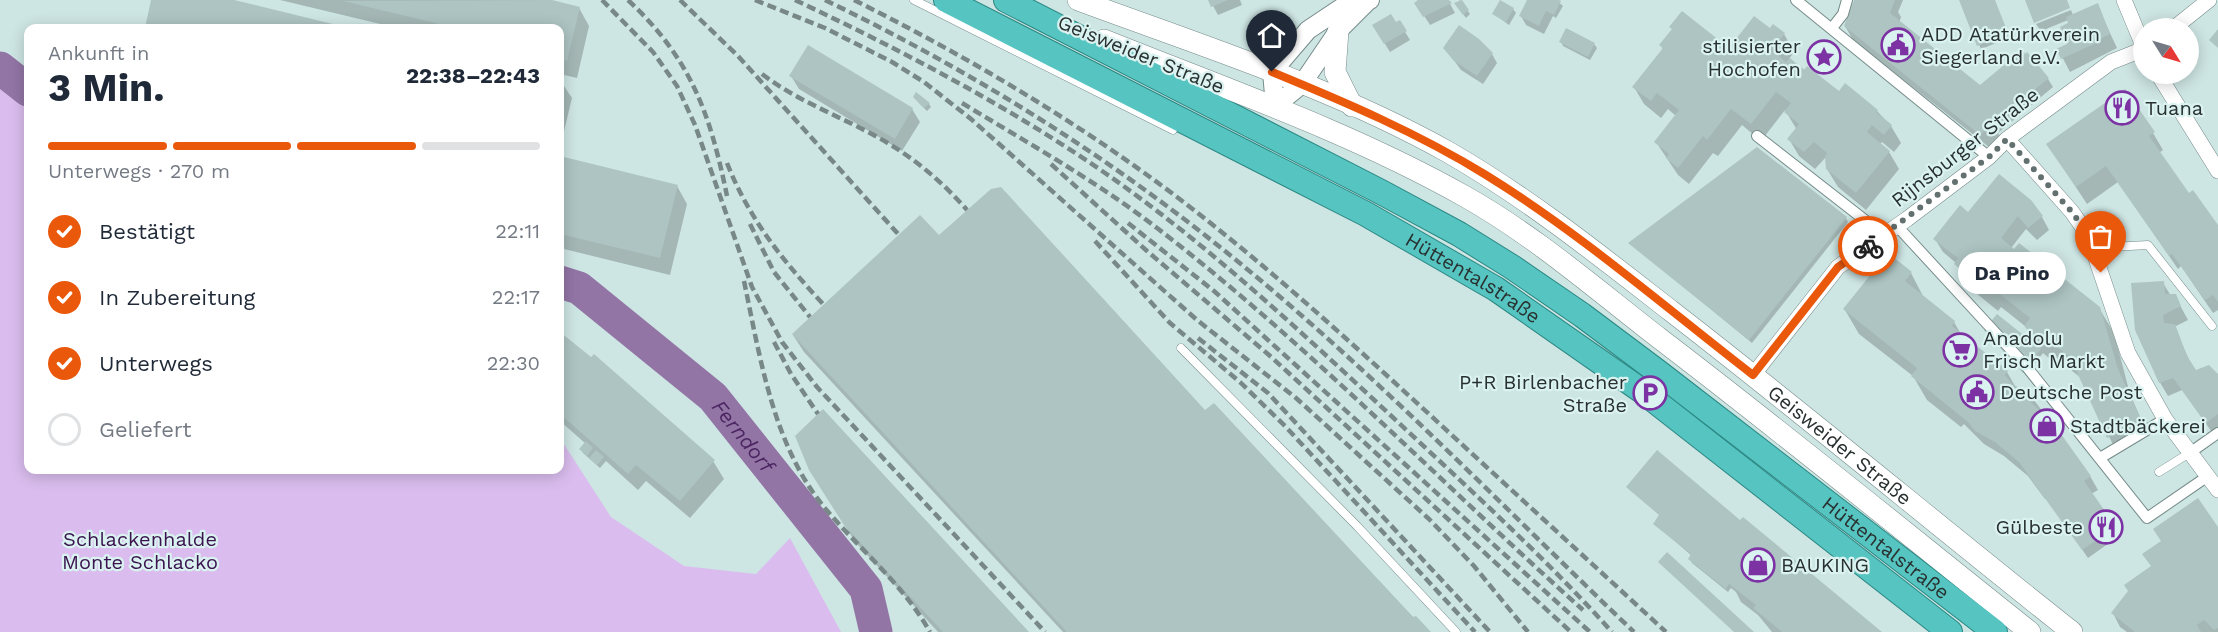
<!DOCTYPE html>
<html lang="de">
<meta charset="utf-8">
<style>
:root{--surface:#fff;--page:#f2f2f3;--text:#1f2937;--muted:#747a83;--line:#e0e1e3;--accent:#ea580c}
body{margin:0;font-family:"Work Sans",sans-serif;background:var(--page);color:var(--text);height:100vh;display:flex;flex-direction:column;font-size:22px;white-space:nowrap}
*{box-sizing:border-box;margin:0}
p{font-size:20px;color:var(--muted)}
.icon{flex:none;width:33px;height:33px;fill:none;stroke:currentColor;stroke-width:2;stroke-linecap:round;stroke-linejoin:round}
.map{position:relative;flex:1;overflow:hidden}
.details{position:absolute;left:24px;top:24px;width:540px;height:450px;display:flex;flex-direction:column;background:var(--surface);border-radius:12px;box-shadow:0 3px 15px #0003}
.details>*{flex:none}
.needle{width:39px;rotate:127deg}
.controls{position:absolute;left:2133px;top:18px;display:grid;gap:12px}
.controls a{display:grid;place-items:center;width:66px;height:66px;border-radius:50%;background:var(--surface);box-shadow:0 3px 15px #0003;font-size:30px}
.pin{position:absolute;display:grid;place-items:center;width:51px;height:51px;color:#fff;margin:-62px -26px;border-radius:50% 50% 50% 0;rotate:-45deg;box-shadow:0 0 6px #0007}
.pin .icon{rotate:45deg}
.courier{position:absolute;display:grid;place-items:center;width:60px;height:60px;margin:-30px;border:4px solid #ea580c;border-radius:50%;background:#fff;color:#222;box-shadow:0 2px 8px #0007}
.bubble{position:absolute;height:42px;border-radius:21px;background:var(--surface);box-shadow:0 3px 15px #0003;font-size:20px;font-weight:700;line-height:42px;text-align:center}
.summary em{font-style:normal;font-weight:700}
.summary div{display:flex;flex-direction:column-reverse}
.summary{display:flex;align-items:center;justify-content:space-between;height:102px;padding:0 24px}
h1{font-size:39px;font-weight:700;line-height:45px}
.bar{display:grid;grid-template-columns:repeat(4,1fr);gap:9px 6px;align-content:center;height:72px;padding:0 24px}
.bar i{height:8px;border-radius:4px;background:var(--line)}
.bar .current{background:var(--accent)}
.bar p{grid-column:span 4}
ol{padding:0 24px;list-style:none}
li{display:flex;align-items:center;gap:18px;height:66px}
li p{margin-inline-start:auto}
li .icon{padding:6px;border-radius:50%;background:var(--accent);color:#fff;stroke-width:4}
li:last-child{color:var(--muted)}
li i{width:33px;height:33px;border:3px solid var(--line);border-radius:50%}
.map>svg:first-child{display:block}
.green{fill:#dabdee}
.shadow{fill:#0003}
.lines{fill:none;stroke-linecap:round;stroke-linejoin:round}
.river{stroke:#9275a5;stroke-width:33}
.building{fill:#adc4c2}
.service-casing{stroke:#768c8a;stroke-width:9}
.pedestrian-casing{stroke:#768c8a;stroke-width:12}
.minor-casing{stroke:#768c8a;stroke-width:16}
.tertiary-casing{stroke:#768c8a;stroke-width:20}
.secondary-casing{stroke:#768c8a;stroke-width:22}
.trunk-casing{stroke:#2b8783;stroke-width:26}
.service{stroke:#fff;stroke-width:8}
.pedestrian{stroke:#fff;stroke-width:10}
.minor{stroke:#fff;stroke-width:15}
.tertiary{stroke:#fff;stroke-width:18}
.secondary{stroke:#fff;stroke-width:21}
.trunk{stroke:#56c4c0;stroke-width:24}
.rail{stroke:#788886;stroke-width:4.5;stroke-dasharray:9 4.5;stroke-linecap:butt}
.done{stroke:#62706f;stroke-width:6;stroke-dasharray:0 10.8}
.route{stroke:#ea580c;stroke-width:8}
.labels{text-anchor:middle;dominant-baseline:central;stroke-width:4.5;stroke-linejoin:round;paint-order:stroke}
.poi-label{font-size:20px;fill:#283130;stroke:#daf2f0;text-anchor:start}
.street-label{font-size:20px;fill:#283130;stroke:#daf2f0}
.park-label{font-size:20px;fill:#3a134f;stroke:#daf2f0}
.water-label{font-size:21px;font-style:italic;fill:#4c2662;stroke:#daf2f0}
</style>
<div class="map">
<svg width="2218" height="632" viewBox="0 0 2218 632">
<rect width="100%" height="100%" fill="#cde5e3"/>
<!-- green -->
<path class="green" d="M0 77 28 106V470H560V438L611 517 684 566 756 574 790 538 841 632H0Z"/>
<!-- shadow -->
<path class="shadow" d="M153 0H228L346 28H146Z
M280 0H545L579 8 589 26 577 78 560 74V28H397Z
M1210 0H1240L1242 5 1218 15Z
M1421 0H1448L1455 13 1430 25 1416 3Z
M1460 0 1470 14 1466 18 1456 4Z
M1529 0H1556L1563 6 1556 18 1553 16 1544 34 1526 25 1521 16Z
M1855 0H1903L1898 12 1901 17 1899 23 1980 87 2048 79 2053 87 1998 133 2001 138 1989 147 1853 40 1845 26Z
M1960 0H1994L2009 38 1981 49Z
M2097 5 2117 48 2070 72 2058 49 2069 44 2068 20 2041 31 2036 24 2071 10 2073 15Z
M1513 9 1516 13 1509 25 1494 14Z
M1399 22 1410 40 1390 52 1374 26Z
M1774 26 1784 34 1794 52 1789 59 1839 94 1877 111 1891 126 1901 143 1894 152 1882 142 1880 144 1889 152 1899 169 1866 210 1838 187 1827 169 1826 157 1815 169 1799 156 1789 139 1797 130 1785 110 1761 141 1742 125 1718 156 1713 153 1689 184 1678 175 1656 142 1676 116 1668 109 1661 118 1644 104 1634 87 1663 50 1661 45 1673 30 1671 27 1729 50Z
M1561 42 1594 44 1597 48 1590 60 1563 46Z
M1445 48 1492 54 1497 63 1483 84 1461 70Z
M791 76 912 109 920 122 902 151 799 89Z
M560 80 572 98 560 148Z
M917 101 929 104 931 107 927 111Z
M2153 133 2163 150 2159 153 2188 195 2218 228V310L2213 313 2181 266 2178 269 2118 182 2087 204 2048 145Z
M560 158 677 186 687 204 670 275 560 248Z
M1968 214 2042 217 2049 230 2037 240 2026 229 2011 248 2099 308 2114 333 2130 394 2148 435 2116 451 2081 378 2066 366 2063 370 2043 353 2026 375 1989 334 2038 348 2025 326 2001 307 1998 311 1970 288 1956 263 1943 252 1935 239Z
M1846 218 1848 222 1752 343 1630 243Z
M938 237 1205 412 1214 405 1427 632H1063L804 352 793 335Z
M1911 273 1924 298 1954 322 1962 336 2007 372 2015 386 2031 396 2090 476 2098 490 2091 494 2119 536 2088 558 2047 498 2045 499 2028 476 2004 456 1984 444 1964 424 1961 427 1927 400 1913 376 1859 334 1845 310Z
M2163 283 2171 296H2175L2188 320 2174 327 2192 366 2196 371 2218 376V433L2214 435 2182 390 2168 396 2155 374Z
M560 334 713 461 724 479 690 518 646 481 638 490 606 461 600 468 583 453 581 449 586 444 560 421Z
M821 488 1027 632H938L856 543Z
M1740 522 1880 632H1772L1758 615 1741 602 1736 592 1731 588 1728 592 1692 563 1690 559 1692 556 1655 524Z
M2218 530V632H2127L2120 627 2113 613Z"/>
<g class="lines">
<!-- river -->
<g class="river">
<path d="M0 68 28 90"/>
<path id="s1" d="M560 282 579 288 713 397 866 589 876 632"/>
</g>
</g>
<!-- building -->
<path class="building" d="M151 0H234L349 28H145Z
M552 0 580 7 567 61 560 59V28H456L343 1Z
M1208 0H1228L1211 7Z
M1418 0H1449L1452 3 1423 17 1414 3Z
M1462 0 1469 10 1463 15 1454 3Z
M1500 0 1514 8 1506 22 1492 14Z
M1527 0H1559L1561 1 1554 15 1546 11 1539 26 1519 16Z
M1854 0H1895L1890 13 1980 85 2022 50 2025 54 2027 52 2049 78 1980 135 1844 26Z
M1959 0H1995L2008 33 1977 46Z
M2025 0H2067L2070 8 2034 23Z
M2098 3 2110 34 2100 39 2101 41 2061 59 2056 49 2067 44 2060 27 2068 23 2066 17Z
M1682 11 1729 48 1754 16 1770 28 1773 24 1785 33 1772 50 1786 62 1790 58 1804 70 1807 66 1839 91 1845 83 1878 110 1876 112 1892 125 1884 135 1872 125 1867 132 1890 151 1856 193 1826 169 1825 157 1827 153 1814 142 1804 152 1787 139 1799 124 1784 112 1791 103 1776 92 1751 124 1731 109 1707 140 1703 136 1678 168 1666 158 1669 154 1654 142 1679 110 1657 93 1651 101 1632 87 1663 48 1659 45 1672 29 1669 27Z
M1391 14 1396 22 1400 20 1407 31 1384 44 1372 25Z
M1459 25 1479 39 1493 53 1477 76 1454 61 1443 48Z
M1566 28 1595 43 1588 57 1559 42Z
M2218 29V48L2209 40Z
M808 45 913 108 895 139 789 76Z
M2125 89 2155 132 2149 136 2189 193 2193 190 2218 225V302L2213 295 2205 300 2172 254 2169 256 2106 166 2076 187 2046 144Z
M916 92 930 103 924 108 913 97Z
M1757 147 1847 217 1749 340 1628 243Z
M560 156 678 185 660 258 560 234Z
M1999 174 2031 200 2043 216 2028 228 2018 216 2001 238 2014 249 2019 243 2100 307 2118 369 2142 422 2107 438 2070 357 2052 343 2049 347 2024 326 2030 318 1987 284 1984 288 1954 264 1958 258 1933 239 1960 205 1968 212Z
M1001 187 1205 410 1214 403 1413 617 1416 616 1431 632H1067L792 334 920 215 939 235 991 189Z
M1888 253 1912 272 1905 281 1955 321 1952 326 2008 371 2005 375 2012 384 2032 395 2028 400 2051 420 2091 476 2084 481 2116 527 2082 550 2019 462 1995 442 1975 431 1968 422 1911 376 1917 368 1843 309Z
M2164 281 2165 294H2176L2181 306 2163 315 2164 323 2175 324 2187 356 2196 370 2209 365 2218 374V414L2206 423 2173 378 2159 383 2135 330 2131 283Z
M1997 314 2041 349 2023 373 1984 330Z
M560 332 591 357 594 354 715 460 680 501 636 465 628 474 560 414Z
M823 409 1029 632H943L844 525 809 470 795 436Z
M586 441 593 448 587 456 579 449Z
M596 450 604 457 597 465 589 458Z
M1657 450 1740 520 1743 517 1882 632H1782L1753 608 1756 605 1729 584 1726 589 1688 559 1691 554 1653 524 1659 515 1626 487Z
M2198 498 2218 527V628L2214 630 2204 620 2197 625 2201 632H2135L2111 613 2128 591 2124 585 2151 566 2142 554 2161 541 2153 529Z
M1667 552 1754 632H1734L1658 562Z"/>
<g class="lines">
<!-- service casing -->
<g class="service-casing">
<path id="service" d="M914 0 1173 130
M2093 248 2148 245 2212 326
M1181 348 1357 526 1456 632
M2159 472 2191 452"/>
</g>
<!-- pedestrian casing -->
<g class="pedestrian-casing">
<path id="pedestrian" d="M1796 0 1989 157
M1832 28 1843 14 1847 0
M1757 136 1884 235
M1897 226 2026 366 2147 518 2208 476
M2191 452 2218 433
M2100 458 2165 419"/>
</g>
<!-- minor casing -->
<g class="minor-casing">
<path id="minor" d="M2124 0 2144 48
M2174 28 2209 0
M2158 74 2218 171
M2007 139 2072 212 2088 235 2128 353 2165 419 2218 490
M1753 375 1838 267 1907 219 1989 157 2007 139 2111 62 2144 49"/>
</g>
<!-- tertiary casing -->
<g class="tertiary-casing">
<path id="tertiary" d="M1275 106 1272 72 1308 30 1341 8 1370 0
M1275 106 1302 84 1338 31 1367 2"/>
</g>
<!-- secondary casing -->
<g class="secondary-casing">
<g id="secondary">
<path id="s2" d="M1078 0C1202 46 1332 87 1448 152 1528 198 1599 255 1671 311 1807 416 1938 526 2072 632"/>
<path d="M1338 31 1335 72 1352 106"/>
<path d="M1104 40C1226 89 1351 132 1466 197 1535 236 1597 290 1659 338 1785 434 1907 534 2030 632"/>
</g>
</g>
<!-- trunk casing -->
<g class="trunk-casing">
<g id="trunk">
<path id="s3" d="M946 0 1366 214 1496 289 1642 391 1950 632"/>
<path id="s4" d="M1006 0 1381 192 1459 234 1512 267 1582 315 1658 372 1995 632"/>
</g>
</g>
<!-- service -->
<use href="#service" class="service"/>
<!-- pedestrian -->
<use href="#pedestrian" class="pedestrian"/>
<!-- minor -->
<use href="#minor" class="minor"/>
<!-- tertiary -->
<use href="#tertiary" class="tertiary"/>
<!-- secondary -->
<use href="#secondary" class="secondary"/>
<!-- trunk -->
<use href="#trunk" class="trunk"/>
<!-- rail -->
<path class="rail" d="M602 0 653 52 677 86 695 125 752 287 782 342 817 387 1045 632
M628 0C691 59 710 113 727 196
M680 0 738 56 899 235
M755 0 825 28 892 62 924 82 971 119 1197 320 1296 398 1429 519 1474 566 1528 632
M795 0C901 50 1008 106 1105 173 1216 250 1316 346 1415 438 1482 501 1550 563 1612 632
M825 0C972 71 1110 157 1236 260 1377 375 1503 507 1634 632
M854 0C966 56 1073 119 1173 194 1263 262 1346 338 1429 414 1508 487 1587 559 1666 632
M762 74C801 104 849 119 891 145 920 163 944 184 967 210
M962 103C1028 143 1096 181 1157 228 1308 344 1441 483 1583 610
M727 163C749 219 783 261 824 305
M1051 164 1147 251 1269 355 1571 632
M1128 223 1214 291 1590 632
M750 224 774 272 810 317
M1095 241 1170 323 1241 383 1285 426 1475 632
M744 281C760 357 773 445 824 507 858 548 904 585 930 632
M1198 338 1268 393 1490 632
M774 342 791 374 818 414"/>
</g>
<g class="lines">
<!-- done -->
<path class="done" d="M1868 246 1989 157 2007 139 2072 212 2088 235 2101 273"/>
<!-- route -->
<path class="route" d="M1272 72C1345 102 1418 133 1486 175 1580 233 1665 307 1753 375L1838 267 1868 246"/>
</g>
<!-- icons -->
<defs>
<g id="civic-ring" transform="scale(1.725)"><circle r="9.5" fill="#daf2f0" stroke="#7d32a4" stroke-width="1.5"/><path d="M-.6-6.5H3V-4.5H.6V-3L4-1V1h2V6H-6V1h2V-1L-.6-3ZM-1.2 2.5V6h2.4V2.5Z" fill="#7d32a4"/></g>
<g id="sight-ring" transform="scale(1.725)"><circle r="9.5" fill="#daf2f0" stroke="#7d32a4" stroke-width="1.5"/><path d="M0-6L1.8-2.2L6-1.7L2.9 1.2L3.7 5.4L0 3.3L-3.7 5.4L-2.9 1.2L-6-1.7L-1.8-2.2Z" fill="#7d32a4"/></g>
<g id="restaurant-ring" transform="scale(1.725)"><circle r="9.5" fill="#daf2f0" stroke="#7d32a4" stroke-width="1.5"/><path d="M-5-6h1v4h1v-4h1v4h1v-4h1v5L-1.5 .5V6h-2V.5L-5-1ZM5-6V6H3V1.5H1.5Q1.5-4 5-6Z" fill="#7d32a4"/></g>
<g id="supermarket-ring" transform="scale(1.725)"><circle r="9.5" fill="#daf2f0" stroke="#7d32a4" stroke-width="1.5"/><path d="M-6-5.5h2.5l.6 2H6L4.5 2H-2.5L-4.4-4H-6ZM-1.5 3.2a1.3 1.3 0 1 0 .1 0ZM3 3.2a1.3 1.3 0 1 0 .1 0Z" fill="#7d32a4"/></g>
<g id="parking-ring" transform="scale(1.725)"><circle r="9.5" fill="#daf2f0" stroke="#7d32a4" stroke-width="1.5"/><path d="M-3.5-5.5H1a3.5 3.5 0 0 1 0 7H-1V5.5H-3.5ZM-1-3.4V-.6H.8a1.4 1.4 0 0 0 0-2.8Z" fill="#7d32a4"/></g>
<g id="shop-ring" transform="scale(1.725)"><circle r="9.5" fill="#daf2f0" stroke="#7d32a4" stroke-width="1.5"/><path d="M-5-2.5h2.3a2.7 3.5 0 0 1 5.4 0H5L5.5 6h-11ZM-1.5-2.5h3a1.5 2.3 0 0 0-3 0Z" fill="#7d32a4"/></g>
</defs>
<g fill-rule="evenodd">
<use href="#civic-ring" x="1898" y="45"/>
<use href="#sight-ring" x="1824" y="57"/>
<use href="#restaurant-ring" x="2122" y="108"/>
<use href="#supermarket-ring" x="1960" y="350"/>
<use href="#civic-ring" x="1977" y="392"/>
<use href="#parking-ring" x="1650" y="393"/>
<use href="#shop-ring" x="2047" y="426"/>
<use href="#restaurant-ring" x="2106" y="527"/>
<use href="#shop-ring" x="1758" y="565"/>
</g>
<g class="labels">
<!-- poi labels -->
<g class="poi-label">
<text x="1921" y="34">ADD Atatürkverein<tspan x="1921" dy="23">Siegerland e.V.</tspan></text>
<text x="1801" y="46" text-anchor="end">stilisierter<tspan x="1801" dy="23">Hochofen</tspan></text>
<text x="2145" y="108">Tuana</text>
<text x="1983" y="338">Anadolu<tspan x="1983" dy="23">Frisch Markt</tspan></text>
<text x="1627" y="382" text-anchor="end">P+R Birlenbacher<tspan x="1627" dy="23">Straße</tspan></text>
<text x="2000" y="392">Deutsche Post</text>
<text x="2070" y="426">Stadtbäckerei</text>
<text x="2083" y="527" text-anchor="end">Gülbeste</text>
<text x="1781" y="565">BAUKING</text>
</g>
<!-- street labels -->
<g class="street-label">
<text transform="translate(1141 54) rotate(22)">Geisweider Straße</text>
<text transform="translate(1965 147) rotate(-38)">Rijnsburger Straße</text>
<text stroke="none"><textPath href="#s3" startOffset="596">Hüttentalstraße</textPath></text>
<text stroke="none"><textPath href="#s2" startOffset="890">Geisweider Straße</textPath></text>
<text stroke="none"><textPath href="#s4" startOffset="1040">Hüttentalstraße</textPath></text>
</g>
<!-- park labels -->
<g class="park-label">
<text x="140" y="539">Schlackenhalde<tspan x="140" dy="23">Monte Schlacko</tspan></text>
</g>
<!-- water labels -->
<g class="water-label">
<text stroke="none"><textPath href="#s1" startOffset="242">Ferndorf</textPath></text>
</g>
</g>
</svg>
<div class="controls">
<a><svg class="needle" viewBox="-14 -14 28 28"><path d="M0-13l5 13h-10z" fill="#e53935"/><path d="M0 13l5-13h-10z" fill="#747a83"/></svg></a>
</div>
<div class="pin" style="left:2101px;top:273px;background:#ea580c"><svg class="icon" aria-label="bag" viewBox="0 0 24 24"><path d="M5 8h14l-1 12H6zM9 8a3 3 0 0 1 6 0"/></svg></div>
<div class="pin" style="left:1272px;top:72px;background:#1f2937"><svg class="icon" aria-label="home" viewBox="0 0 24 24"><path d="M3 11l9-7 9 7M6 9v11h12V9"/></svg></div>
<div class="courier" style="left:1868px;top:246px"><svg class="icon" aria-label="bike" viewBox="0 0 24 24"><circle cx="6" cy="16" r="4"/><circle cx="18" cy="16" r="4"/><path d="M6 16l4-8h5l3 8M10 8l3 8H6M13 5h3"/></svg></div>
<div class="bubble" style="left:1958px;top:252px;width:108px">Da Pino</div>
<section class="details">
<div class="summary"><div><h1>3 Min.</h1><p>Ankunft in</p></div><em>22:38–22:43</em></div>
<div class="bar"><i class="current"></i><i class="current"></i><i class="current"></i><i></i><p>Unterwegs · 270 m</p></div>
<ol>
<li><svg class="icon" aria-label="check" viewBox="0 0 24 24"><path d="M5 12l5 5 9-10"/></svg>Bestätigt<p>22:11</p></li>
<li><svg class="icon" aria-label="check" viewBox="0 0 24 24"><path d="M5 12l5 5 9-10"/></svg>In Zubereitung<p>22:17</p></li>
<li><svg class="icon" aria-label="check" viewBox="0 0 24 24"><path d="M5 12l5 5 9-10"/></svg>Unterwegs<p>22:30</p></li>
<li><i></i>Geliefert</li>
</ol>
</section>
</div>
